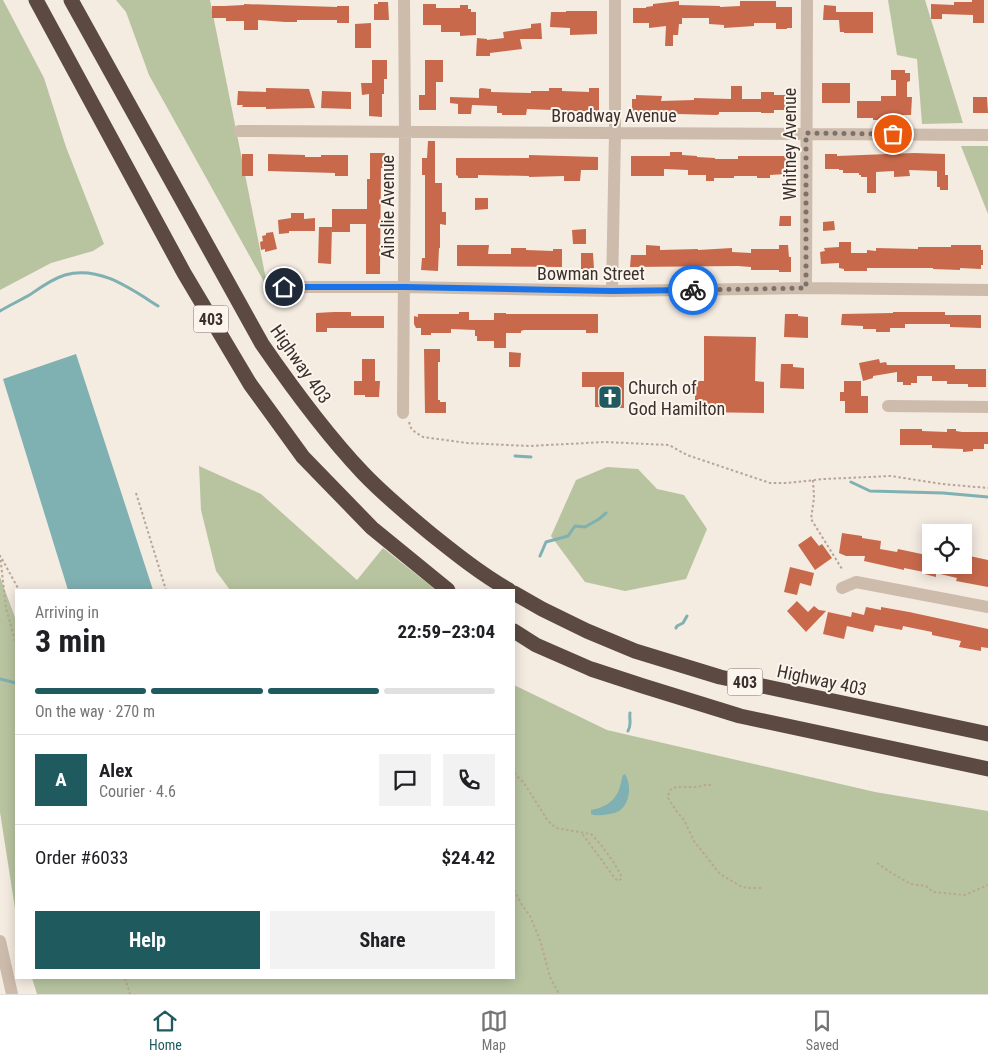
<!DOCTYPE html>
<meta charset="utf-8">
<style>
:root{--surface:#fff;--page:#f2f2f2;--text:#202124;--muted:#757577;--line:#e0e0e0;--accent:#1f5a5e}
body{margin:0;font-family:"Roboto Condensed",sans-serif;background:var(--page);color:var(--text);height:100vh;display:flex;flex-direction:column;font-size:19px;white-space:nowrap}
*{box-sizing:border-box;margin:0}
p{font-size:16px;color:var(--muted)}
.icon{flex:none;width:28px;height:28px;fill:none;stroke:currentColor;stroke-width:2;stroke-linecap:round;stroke-linejoin:round}
.map{position:relative;flex:1;overflow:hidden}
.sheet{position:absolute;left:15px;top:589px;width:500px;height:390px;display:flex;flex-direction:column;background:var(--surface);border-radius:0px;box-shadow:0 2px 12px #0003}
.sheet>*{flex:none}
.buttons{position:absolute;left:922px;top:524px;display:grid;gap:10px}
.buttons a{display:grid;place-items:center;width:50px;height:50px;border-radius:0px;background:var(--surface);box-shadow:0 2px 12px #0003;font-size:25px}
.pin{position:absolute;display:grid;place-items:center;width:42px;height:42px;color:#fff;margin:-21px;border:2px solid #fff;border-radius:50%;box-shadow:0 1px 5px #0007}
.courier{position:absolute;display:grid;place-items:center;width:50px;height:50px;margin:-25px;border:4px solid #1a73e8;border-radius:50%;background:#fff;color:#222;box-shadow:0 1px 6px #0007}
.summary em{font-style:normal;font-weight:700}
.summary div{display:flex;flex-direction:column-reverse}
.summary{display:flex;align-items:center;justify-content:space-between;height:85px;padding:0 20px}
h1{font-size:32px;font-weight:700;line-height:38px}
.bar{display:grid;grid-template-columns:repeat(4,1fr);gap:8px 5px;align-content:center;height:60px;padding:0 20px}
.bar i{height:6px;border-radius:4px;background:var(--line)}
.bar .active{background:var(--accent)}
.bar p{grid-column:span 4}
.line{display:flex;align-items:center;gap:12px;padding:0 20px;border-top:1px solid var(--line)}
.line div{flex:1}
.round{display:grid;place-items:center;flex:none;width:52px;height:52px;border-radius:0px;background:var(--page)}
.primary-button{display:flex;gap:10px;margin-top:auto;padding:10px 20px}
.primary-button a{flex:1;height:58px;border-radius:0px;background:var(--accent);color:#fff;font-size:20px;font-weight:700;line-height:58px;text-align:center}
.primary-button a+a{background:var(--page);color:var(--text)}
.dock{display:flex;justify-content:space-around;align-items:center;height:70px;border-top:1px solid var(--line);background:var(--surface);font-size:14px;color:var(--muted)}
.dock a{display:grid;justify-items:center;gap:2px}
.dock .active{color:var(--accent)}
.map>svg:first-child{display:block}
.green{fill:#b8c4a0}
.water{fill:#7fb0b2}
.lines{fill:none;stroke-linecap:round;stroke-linejoin:round}
.stream{stroke:#7fb0b2;stroke-width:3}
.building{fill:#c8694b}
.path{stroke:#b9a596;stroke-width:2;stroke-dasharray:2.5 2.5;stroke-linecap:butt}
.minor{stroke:#cdbbac;stroke-width:12}
.highway{stroke:#5c4a42;stroke-width:15}
.done{stroke:#7c716b;stroke-width:5;stroke-dasharray:0 9}
.route{stroke:#1a73e8;stroke-width:6}
.labels{text-anchor:middle;dominant-baseline:central;stroke-width:4;stroke-linejoin:round;paint-order:stroke}
.shield{fill:#fbf5ee;stroke:#756b66;stroke-width:1}
.shield-label{font-size:16px;font-weight:bold;fill:#3b302b}
.street-label{font-size:18px;fill:#3b302b;stroke:#fbf5ee}
.poi-label{font-size:18px;fill:#3b302b;stroke:#fbf5ee;text-anchor:start}
</style>
<div class="map">
<svg width="988" height="994" viewBox="0 0 988 994">
<rect width="100%" height="100%" fill="#f4ebe1"/>
<!-- green -->
<path class="green" d="M0 0H3L44 78 66 147 104 244 93 251 51 263 0 290Z
M116 0H210L268 289 149 75 126 12Z
M888 0H925L963 123 922 124 917 59 897 55Z
M961 146H988V214Z
M199 466 261 494 357 580 383 548 436 590H230L216 571 201 510Z
M607 467 638 469 657 489 684 495 707 529 686 579 625 591 585 582 551 536 576 480Z
M0 577 16 620V915L0 812Z
M514 685 607 730 875 792 988 811V994H37L32 978H514Z"/>
<!-- water -->
<path class="water" d="M76 354 153 590H68L3 379Z
M625 774C632 785 630 804 619 811 614 814 608 814 603 815 598 815 595 816 591 814V810C602 808 613 803 618 792 621 786 621 780 623 775Z"/>
<g class="lines">
<!-- stream -->
<path class="stream" d="M0 311C10 305 21 300 31 294 41 287 52 279 65 275 99 265 131 289 158 306
M515 456 531 457
M851 482 870 491 943 493 988 497
M540 556 546 542 568 536 575 526 585 527 599 519 606 513
M676 628 677 626 683 623 687 616
M0 679 16 683
M628 731C632 724 629 720 630 713"/>
</g>
<!-- building -->
<path class="building" d="M972 0H984V23H973V15L942 14V19H931V4L954 5V2H972Z
M679 1V5L720 6V7L740 6V1H776V7H792V28H787V29H776V23H754V26L724 28V25L709 24V18H682V24H679L678 35H673V46H665L666 26 649 28V23H633V8H646V7L653 6V4Z
M378 2H388L389 20H374V4H378Z
M244 4 337 7V6H349V23H337V20H297V22H285L258 20V30H244V21H226V18H212V6H224L244 5Z
M423 4H436V8H460V5H468V9H471V12H476V35L460 36V32H441V25H423Z
M824 5 836 6V12H873V33H844V32H840L839 20H823Z
M566 11H597V34L570 35V28L550 27 551 12H566Z
M371 23V48H355V24Z
M541 23 542 39H520L522 49 490 53V56H476L477 38 487 39V40L504 38 503 32 531 28V24Z
M372 60H387V79H384V94H382V117L369 116V94L362 95 361 83H372Z
M425 60H443V82H436V110H419V95H425Z
M891 70H905V73H910V81L907 82V97H912L911 115H890L891 120H873V118H857V101H881V96H896V80H891Z
M822 83H850V103H822Z
M731 86H742V99H761V92H774V95H789V110H774V113H761V112H719V114L717 115 678 114V115H661V117L632 116V99H636V95L662 96 661 101 694 100V98L731 99Z
M266 88 309 89 315 108 266 109V107H242L243 105H237L238 91 266 92Z
M481 88 491 89V92L531 93V91H549V88H562V91L589 92V88H599V111H552V110L527 109 526 115H502V113H497V106L472 105 471 114H458V104L450 103V97L479 98V89Z
M322 91 351 92V109L321 108Z
M973 97H987L988 113H973Z
M428 141H435V183H442V212H446V225L440 224V248H439L438 271 421 270 422 258H425V175H422V158H427Z
M670 152H682V155L697 156V157L715 158V159H738V156H789L790 172H786V174L770 175V178H757V176H734V178H714V181H706V175H688V170L664 169V176H631V156H670Z
M370 153H385V168H381L380 274H366V224H350V232H332V209H367V179H370Z
M914 153 945 154V175H948V190H940V187H937V171L909 170 910 176 894 177V171L876 172V193H867V177H861V175H859V173H843V170H839V169H825V154H837V156Z
M242 154H253V176H242Z
M268 154 305 155V157H321V155H348V176H335V173L268 171Z
M529 155 598 157V170H581L580 181H564V176L529 177V176L478 175V178H458V176L456 175V158H529Z
M475 198H488V209L475 210Z
M291 213H304V219L315 218V231H289V233L279 234 278 220 291 218Z
M780 216H791V226H779Z
M834 221 835 230 823 231V222Z
M319 227H332L331 264 318 263Z
M586 229V244H573L572 230Z
M273 232 277 249 265 252V249L261 250 260 242 263 241 262 236 266 235V233Z
M839 242H851V253H867V250L876 251V248L918 249V247H951V245H981V250H983V265H981V269L960 268V270L933 269V268H867V271H844V269L839 268V263L821 264 820 252 825 251 824 248 839 247Z
M457 245H489L488 254H511V248H526V250L553 251V249H562V267L457 266Z
M646 245 660 246V250L698 249V250L732 248V252L751 253V249H779V245H788L789 257H791V272H779V270H751V267L738 266 630 267 631 255H646Z
M581 253H593L594 269H581Z
M334 312H351V316H384V328H327V332H316V313Z
M459 312H469V320H494V313H506V314H598V333H586V330H524L521 331V333H506V348H494V341H477V336H475V330L451 329V333H431V335H421V328H416L414 324V316L418 317V314H459Z
M893 312H945V315H981V328L950 327V324H905V328H890V332H876V329H863V326L841 325 842 314 893 313Z
M785 314H798V316L808 317V338L784 337Z
M704 336 756 337 755 381 764 382V413L695 412V381H704Z
M424 349H440V362H438V400H440V402H446V413H425Z
M509 352 521 353 520 367H509Z
M362 359H375V381H380L379 397H365V395H354V381H362Z
M879 359 880 363 886 362 887 365H955V369H986V387H968V384H947V381H932V376H917V383H911V385H903V382H897V372L873 376V378L863 381 859 363Z
M781 364H793V367L804 368V389L780 388Z
M582 372H624V408L595 407V387H582Z
M844 381H861V396H868V413H845V401H840V392H844Z
M900 429H922V431L947 432V429H956V431L962 432H988V444H984V449H973V451L963 452V449L932 448V445H900Z
M842 533 862 536V538L881 541 880 549 897 552 898 549 931 556V565H964L965 555 988 560V587L956 581 957 578 936 573V577L924 574V572L904 568V570L864 561 865 556H846L839 553Z
M811 536 819 546 822 544 832 558 815 570 798 545Z
M790 567 814 573 811 586 800 583 797 595 784 592Z
M797 601 808 612 814 606 819 610 826 611 806 632 787 611Z
M866 607 881 610V607L909 612 988 629V648L981 647V651L959 647 961 641 932 635V632L903 626 902 630 875 625 873 632 847 626 844 639 823 634 828 612 851 617 852 612 864 615Z"/>
<g class="lines">
<!-- path -->
<path class="path" d="M409 422 411 428 415 432 423 437 467 443 529 446 605 442 669 445 687 455 770 483H787L824 479 891 476 942 484 988 488
M813 480 814 498 811 519 842 569
M136 493 166 590
M0 555 6 608 16 644
M2 559 19 590
M514 773 524 783 548 821 556 828 591 834 602 846 614 863 621 875V879L618 881 614 877 581 832
M711 785H705L697 787H676L671 789 669 792 668 798 677 812 684 820 694 841 720 874 742 887 751 888H763
M877 863 893 874 911 884 926 886 933 892 965 895 988 885
M514 890 522 905 530 916 540 940 550 977 559 994
M125 978 130 994"/>
<!-- minor -->
<path class="minor" d="M239 131 988 135
M284 287H404L612 291 806 288 988 290
M806 288 807 0
M612 291 615 133V0
M888 406 988 407
M403 413 405 131 404 0
M842 588 856 582 988 607
M0 941 12 994"/>
<!-- highway -->
<path class="highway" d="M36 0 184 273 250 384 303 457 372 528 448 590
M71 0 262 344C293 389 325 433 363 473 384 495 408 515 431 534 456 554 481 574 509 590
M514 593 542 609 587 631 635 651 720 677 988 734
M514 631 536 645 591 669 643 686 740 716 988 769"/>
</g>
<g class="lines">
<!-- done -->
<path class="done" d="M693 290 806 288V133L893 134"/>
<!-- route -->
<path class="route" d="M284 287H404L612 291 693 290"/>
</g>
<!-- icons -->
<defs>
<g id="church-square" transform="scale(1.25)"><rect x="-9" y="-9" width="18" height="18" rx="4" fill="#1f5a5e" stroke="#fbf5ee"/><path d="M-1.2-6h2.4v3.5h3.3v2.4h-3.3V6h-2.4V-.1h-3.3v-2.4h3.3Z" fill="#fff"/></g>
</defs>
<g fill-rule="evenodd">
<use href="#church-square" x="610" y="397"/>
</g>
<g class="labels">
<!-- shield labels -->
<g class="shield">
<rect x="193.5" y="305.5" width="35" height="27" rx="4"/>
<rect x="727.5" y="668.5" width="35" height="27" rx="4"/>
</g>
<g class="shield-label">
<text x="211" y="319">403</text>
<text x="745" y="682">403</text>
</g>
<!-- street labels -->
<g class="street-label">
<text x="614" y="115">Broadway Avenue</text>
<text transform="translate(789 144) rotate(-90)">Whitney Avenue</text>
<text transform="translate(387 207) rotate(-90)">Ainslie Avenue</text>
<text x="591" y="273">Bowman Street</text>
<text transform="translate(301 364) rotate(55)">Highway 403</text>
<text transform="translate(822 680) rotate(12)">Highway 403</text>
</g>
<!-- poi labels -->
<g class="poi-label">
<text x="628" y="387">Church of<tspan x="628" dy="21">God Hamilton</tspan></text>
</g>
</g>
</svg>
<div class="buttons">
<a><svg class="icon" aria-label="locate" viewBox="0 0 24 24"><circle cx="12" cy="12" r="6"/><path d="M12 2v4M12 18v4M2 12h4M18 12h4"/></svg></a>
</div>
<div class="pin" style="left:893px;top:134px;background:#ea580c"><svg class="icon" aria-label="bag" viewBox="0 0 24 24"><path d="M5 8h14l-1 12H6zM9 8a3 3 0 0 1 6 0"/></svg></div>
<div class="pin" style="left:284px;top:287px;background:#1f2937"><svg class="icon" aria-label="home" viewBox="0 0 24 24"><path d="M3 11l9-7 9 7M6 9v11h12V9"/></svg></div>
<div class="courier" style="left:693px;top:290px"><svg class="icon" aria-label="bike" viewBox="0 0 24 24"><circle cx="6" cy="16" r="4"/><circle cx="18" cy="16" r="4"/><path d="M6 16l4-8h5l3 8M10 8l3 8H6M13 5h3"/></svg></div>
<section class="sheet">
<div class="summary"><div><h1>3 min</h1><p>Arriving in</p></div><em>22:59–23:04</em></div>
<div class="bar"><i class="active"></i><i class="active"></i><i class="active"></i><i></i><p>On the way · 270 m</p></div>
<div class="line" style="height:90px"><b class="round" style="background:var(--accent);color:#fff">A</b><div><b>Alex</b><p>Courier · 4.6</p></div><a class="round"><svg class="icon" aria-label="chat" viewBox="0 0 24 24"><path d="M4 5h16v11H9l-5 4z"/></svg></a><a class="round"><svg class="icon" aria-label="phone" viewBox="0 0 24 24"><path d="M5 4h4l2 5-3 2q2 4 5 5l2-3 5 2v4C11 20 4 13 5 4z"/></svg></a></div>
<div class="line" style="height:65px"><div>Order #6033</div><b>$24.42</b></div>
<div class="primary-button"><a>Help</a><a>Share</a></div>
</section>
</div>
<nav class="dock">
<a class="active"><svg class="icon" aria-label="home" viewBox="0 0 24 24"><path d="M3 11l9-7 9 7M6 9v11h12V9"/></svg>Home</a>
<a><svg class="icon" aria-label="map" viewBox="0 0 24 24"><path d="M3 6l6-2 6 2 6-2v14l-6 2-6-2-6 2zM9 4v14M15 6v14"/></svg>Map</a>
<a><svg class="icon" aria-label="saved" viewBox="0 0 24 24"><path d="M7 4h10v16l-5-4-5 4z"/></svg>Saved</a>
</nav>
